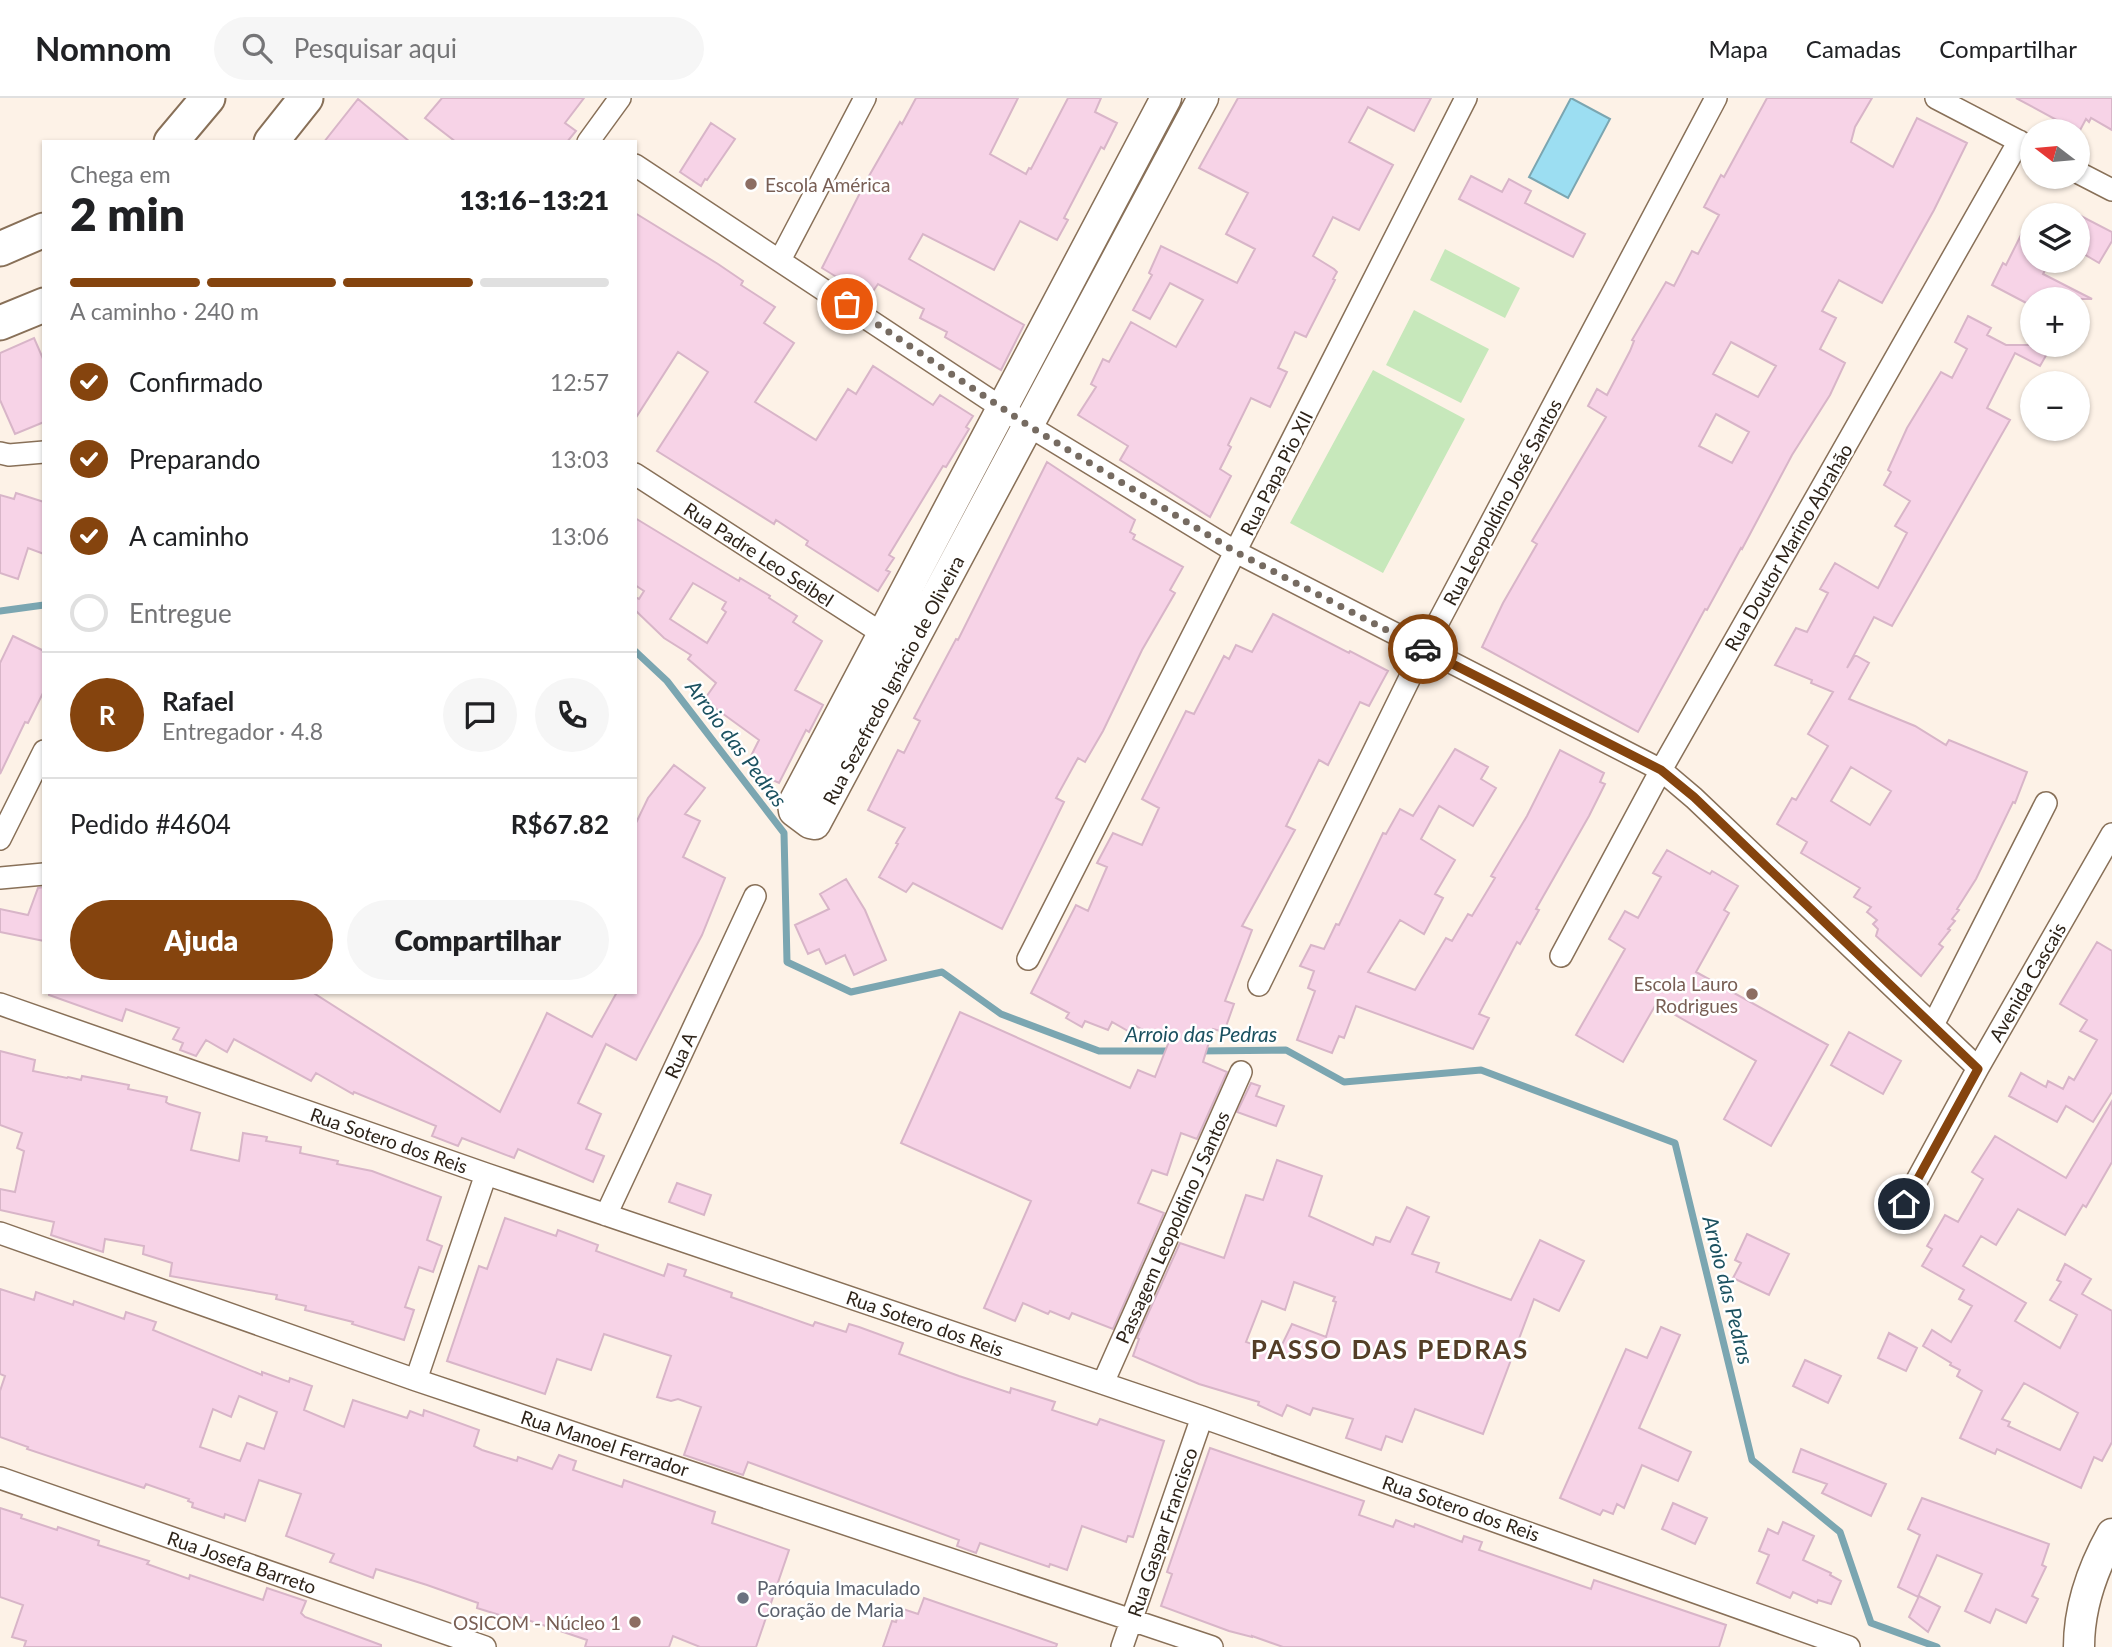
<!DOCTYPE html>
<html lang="pt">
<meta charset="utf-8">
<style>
:root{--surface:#fff;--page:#f6f6f6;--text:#202124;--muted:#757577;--line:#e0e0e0;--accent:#85440e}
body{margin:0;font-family:Lato,sans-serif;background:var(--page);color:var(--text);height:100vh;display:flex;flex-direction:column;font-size:26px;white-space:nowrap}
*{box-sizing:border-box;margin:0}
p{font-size:23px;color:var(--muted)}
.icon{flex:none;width:38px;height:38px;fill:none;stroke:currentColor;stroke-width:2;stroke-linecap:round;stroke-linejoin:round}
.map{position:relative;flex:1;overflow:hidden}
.details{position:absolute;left:42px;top:42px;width:595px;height:854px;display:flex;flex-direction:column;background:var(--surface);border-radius:0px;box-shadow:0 2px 5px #0004}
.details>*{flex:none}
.needle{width:46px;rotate:286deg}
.tools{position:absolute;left:2020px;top:21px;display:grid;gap:14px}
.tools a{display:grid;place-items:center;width:70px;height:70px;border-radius:50%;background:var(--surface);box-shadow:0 2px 5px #0004;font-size:35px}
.pin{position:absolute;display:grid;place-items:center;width:60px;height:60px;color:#fff;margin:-30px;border:4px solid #fff;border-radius:50%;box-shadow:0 2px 7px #0007}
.courier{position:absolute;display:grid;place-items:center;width:70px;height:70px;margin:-35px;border:5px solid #85440e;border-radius:50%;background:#fff;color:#222;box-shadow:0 2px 9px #0007}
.headline em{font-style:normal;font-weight:800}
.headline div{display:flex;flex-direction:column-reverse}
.headline{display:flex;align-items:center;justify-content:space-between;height:119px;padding:0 28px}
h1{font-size:46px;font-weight:800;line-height:52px}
.bar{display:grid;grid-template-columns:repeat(4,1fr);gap:10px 7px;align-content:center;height:84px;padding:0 28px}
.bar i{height:9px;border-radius:5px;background:var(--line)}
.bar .current{background:var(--accent)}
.bar p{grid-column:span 4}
.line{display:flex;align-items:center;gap:18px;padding:0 28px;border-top:2px solid var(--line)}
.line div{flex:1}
.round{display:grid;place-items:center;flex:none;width:74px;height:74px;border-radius:37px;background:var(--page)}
ol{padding:0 28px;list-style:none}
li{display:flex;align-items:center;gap:21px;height:77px}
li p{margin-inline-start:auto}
li .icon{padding:7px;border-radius:50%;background:var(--accent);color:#fff;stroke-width:4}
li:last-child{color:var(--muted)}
li i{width:38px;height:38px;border:4px solid var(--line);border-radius:50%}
.primary-button{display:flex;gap:14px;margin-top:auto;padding:14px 28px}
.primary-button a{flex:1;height:80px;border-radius:42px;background:var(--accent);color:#fff;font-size:28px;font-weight:800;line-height:80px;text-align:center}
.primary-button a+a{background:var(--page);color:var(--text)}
header{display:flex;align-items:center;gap:42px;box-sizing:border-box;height:98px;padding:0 35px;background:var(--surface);border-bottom:2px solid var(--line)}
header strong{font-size:33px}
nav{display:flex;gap:38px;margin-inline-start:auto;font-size:24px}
.search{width:490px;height:63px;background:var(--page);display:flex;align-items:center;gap:18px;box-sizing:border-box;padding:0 24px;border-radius:38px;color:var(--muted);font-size:26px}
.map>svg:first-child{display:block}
.green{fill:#c7e8bb}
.water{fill:#9cdef2;stroke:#7ba6b1;stroke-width:2}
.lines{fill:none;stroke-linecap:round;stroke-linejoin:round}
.stream{stroke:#7ba6b1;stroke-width:7}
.building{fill:#f7d3e7;stroke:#d8b5c8;stroke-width:2;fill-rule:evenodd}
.street-casing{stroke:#887058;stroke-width:24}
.secondary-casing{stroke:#887058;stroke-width:33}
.primary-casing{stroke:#887058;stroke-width:37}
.street{stroke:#fff;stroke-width:21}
.secondary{stroke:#fff;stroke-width:30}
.primary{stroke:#fff;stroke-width:33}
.done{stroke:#766b61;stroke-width:7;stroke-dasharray:0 12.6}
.route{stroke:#85440e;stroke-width:9}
.education-dot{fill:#8d6e63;stroke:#fff;stroke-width:2.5}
.worship-dot{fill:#6b7280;stroke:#fff;stroke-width:2.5}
.labels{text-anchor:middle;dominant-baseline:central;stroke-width:5;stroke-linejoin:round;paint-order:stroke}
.education-label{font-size:19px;fill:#785e54;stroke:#fff;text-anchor:end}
.street-label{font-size:19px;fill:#2d2319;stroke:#fff}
.worship-label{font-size:19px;fill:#5b616d;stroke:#fff;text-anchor:start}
.water-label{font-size:21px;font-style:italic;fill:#1b5160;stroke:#fff}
.district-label{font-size:26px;font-weight:bold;letter-spacing:2px;fill:#543e27;stroke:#fff}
</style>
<header>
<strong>Nomnom</strong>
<div class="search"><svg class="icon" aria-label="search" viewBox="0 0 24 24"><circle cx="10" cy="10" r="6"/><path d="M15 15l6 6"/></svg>Pesquisar aqui</div>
<nav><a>Mapa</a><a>Camadas</a><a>Compartilhar</a></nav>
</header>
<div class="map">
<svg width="2112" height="1549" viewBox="0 0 2112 1549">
<rect width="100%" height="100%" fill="#fdf2e7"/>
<!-- green -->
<path class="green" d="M1445 151 1520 190 1505 220 1430 182Z
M1414 212 1489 251 1461 305 1386 267Z
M1373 272 1465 321 1383 475 1290 425Z"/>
<!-- water -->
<path class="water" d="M1571 0 1610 21 1568 100 1529 79Z"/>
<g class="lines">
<!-- stream -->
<path class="stream" d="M1094 168 1174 22
M0 513 44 507
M635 553 667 583 784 735 787 864 851 894 942 874 1001 916 1099 953H1172
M1198 953 1286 952 1344 984 1481 972 1675 1045 1752 1362 1840 1434 1871 1525 1937 1549"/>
</g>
<!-- building -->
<path class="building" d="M442 0H584L565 25 576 33 567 44H456L425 20Z
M916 0H1018L990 56 1026 76 1029 70 1031 71 1068 0H1101L1095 14 1117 25 1104 51 1101 49 1064 120 1068 122 1057 142 1020 123 994 172 923 136 909 161 1024 227 1001 272 945 239 947 234 920 220 924 211 878 186 869 199 822 170 865 85 900 24 902 26Z
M1238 0H1431L1414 33 1368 9 1349 44 1393 67 1359 132 1333 119 1313 158 1334 171 1337 174 1333 181 1335 182 1306 239 1295 234 1278 270 1287 274 1270 309 1251 300 1228 347 1231 349 1220 371 1231 378 1210 419 1120 362 1128 348 1078 317 1096 289 1091 286 1103 261 1109 264 1131 224 1176 249 1203 202 1170 185 1150 221 1133 212 1152 177 1149 175 1161 148 1237 185 1255 151 1226 136 1248 95 1199 70Z
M1767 0H1872L1855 29 1851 44 1893 69 1917 20 1967 45 1934 112 1882 205 1839 182 1822 213 1836 220 1820 251 1845 265 1830 297 1792 357 1742 451 1741 450 1707 512 1705 511 1638 634 1482 549 1503 505 1537 446 1532 443 1606 319 1588 308 1597 291 1607 297 1630 253 1634 243 1632 242 1666 184 1674 188 1692 153 1698 156 1719 117 1704 109 1721 77 1724 79ZM1731 244 1776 268 1758 299 1713 276ZM1716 316 1749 334 1732 365 1699 348Z
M2016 0H2112V32L2091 20 2089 24 2086 21 2078 36 2077 33Z
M358 1 410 44H324Z
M711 25 735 41 707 82 705 81 701 88 680 74Z
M1471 78 1502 94 1509 81 1531 93 1525 105 1585 136 1573 159 1459 101Z
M635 115 718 166 743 183 741 187 775 209 764 225 794 245 755 304 816 342 848 291 856 296 873 268 933 307 940 297 973 318 966 329 969 331 946 369 943 368 889 457 894 460 886 472 890 474 878 493 806 447 808 443 776 422 774 426 657 353 708 274 678 254 635 321Z
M2032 115V163H2050L2043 176 2092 201H2032V208L1992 187 2003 165 2006 167Z
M2077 116 2112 134V143L2099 165 2077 152Z
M1968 218 1991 230 1987 237 2006 247H2052L2040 268 2015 255 1987 310 2010 322 1892 528 1874 519 1847 570 1855 557 1869 565 1849 601 1915 628 1946 647 1949 642 2027 674 2015 705 2013 704 1976 781 1957 811 1959 812 1952 821 1955 823 1948 831 1950 832 1939 846 1943 849 1921 878 1876 838 1878 831 1873 826 1877 822 1867 814 1871 809 1854 799 1860 790 1801 755 1807 744 1777 726 1792 700 1796 702 1828 648 1808 636 1833 594 1811 585 1812 582 1775 567 1796 530 1807 534 1828 495 1820 491 1835 465 1878 490 1907 435 1895 428 1910 403 1884 387 1891 374 1888 372 1907 330 1941 274 1952 280 1967 251 1955 244ZM1851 669 1891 693 1870 727 1831 703Z
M34 240 44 263V324L15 336 0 302V255Z
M1047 364 1135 422 1130 434 1135 437 1133 441 1183 469 1170 492 1175 495 1142 552 1103 633 1085 664 1078 660 1056 700 1064 704 1002 831 913 785 906 794 879 779 898 746 896 745 905 730 868 712 898 652 904 655 920 623 914 620 956 541 958 542Z
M16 395 44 404V456L28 450 18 481 0 475V397L14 401Z
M635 420 714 468 739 483 740 480 770 498 769 500 797 518 793 524 822 543 795 592 823 607 809 634 806 632 779 685 755 674 748 664 759 642 704 602 716 585 688 561 691 557 664 540 635 512V499L639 501 644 493 635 487ZM693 485 726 504 722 511 726 514 707 545 670 521Z
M1273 516 1349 555 1350 553 1388 573 1369 608 1360 604 1328 667 1319 662 1286 728 1295 732 1242 828 1252 832 1225 903 1234 906 1224 934 1213 931 1203 964 1227 974 1197 1041 1181 1035 1167 1077 1152 1072 1138 1105 1164 1115 1113 1231 1072 1215 1069 1221 1050 1213 1048 1216 1023 1205 1015 1223 984 1210 1031 1103 901 1045 960 914 1130 990 1138 972 1155 979 1168 946 1134 927 1128 933 1112 924 1108 932 1085 923 1082 929 1066 920 1069 915 1031 895 1076 807 1088 813 1107 769 1097 765 1113 735 1142 747 1159 710 1142 701 1186 613 1194 616 1224 558 1229 561 1236 547 1252 554Z
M13 538 44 553V593L28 625 25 624 0 676V565Z
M1455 651 1488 669 1481 681 1496 690 1473 728 1439 708 1421 741 1455 762 1435 796 1443 800 1424 836 1400 822 1368 874 1415 892 1446 840 1452 843 1468 816 1472 818 1495 780 1491 778 1527 718 1560 652 1604 675 1600 684 1605 686 1589 718 1536 811 1539 812 1520 846 1517 844 1479 916 1489 920 1473 951 1356 908 1344 940 1339 938 1332 955 1297 942 1315 893 1308 890 1314 873 1300 868 1311 847 1324 851 1336 826 1339 827 1383 735 1386 736 1400 711 1413 718Z
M674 667 705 690 685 716 700 723 683 759 725 780 702 837 636 962 606 946 578 1005 601 1016 586 1051 604 1058 593 1084 518 1051 514 1060 462 1040 458 1048 432 1038 436 1028 354 994 353 996 316 975 311 983 234 941 227 954 206 942 196 958 180 952 183 945 173 941 179 930 126 911 122 923 49 897V894H312L500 1014 547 915 592 939 617 894H635V727L648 700Z
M1667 752 1710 776 1712 773 1738 788 1724 812 1729 815 1696 874 1828 947 1771 1048 1724 1021 1756 963 1656 906 1623 964 1576 937 1625 851 1609 841 1625 813 1638 820 1661 779 1653 775Z
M846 781 865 812 886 862 854 877 845 857 826 866 819 851 808 856 795 827 829 811 820 796Z
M44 789V843L0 834V811L28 817 38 790Z
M2097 844 2112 853V994L2093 1024 2066 1008 2057 1024 2009 998 2021 975 2046 989 2048 983 2063 991 2069 979 2074 982 2097 942 2080 933 2087 922 2060 906Z
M1849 934 1901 963 1883 996 1831 967Z
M0 953 35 962 33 973 67 980 68 979 81 982 82 978 129 987 128 991 167 999 166 1004 169 1006 200 1015 191 1052 239 1063 243 1035 267 1039 266 1043 301 1049 300 1055 338 1063 337 1066 372 1073 441 1099 427 1142 442 1148 433 1174 419 1169 405 1209 414 1212 404 1242 352 1226 353 1224 305 1212 306 1208 276 1201 277 1197 170 1178 172 1165 143 1156 144 1148 105 1141 103 1154 51 1137 54 1124 0 1112V1091L15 1094 24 1053 17 1050 22 1035 0 1027Z
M1251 985 1260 988 1256 998 1284 1008 1276 1028 1237 1014Z
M2112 1003V1064L2086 1109 2083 1107 2065 1137 2018 1111 1996 1147 1981 1138 1963 1168 2026 1205 2015 1223 2060 1250 2077 1217 2050 1202 2061 1184 2057 1182 2065 1166 2091 1181 2082 1196 2112 1213V1344L2102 1363 2094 1359 2081 1390 1997 1351 1995 1356 1960 1340 1982 1293 1957 1278 1960 1272 1950 1267 1951 1265 1923 1248 1932 1232 1951 1244 1972 1208 1959 1201 1964 1192 1922 1168 1932 1151 1927 1148 1945 1117 1958 1124 1983 1081 1972 1074 1995 1038 2066 1080ZM2024 1285 2078 1315 2060 1352 2008 1328 2010 1324 2002 1321Z
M1277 1062 1322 1078 1309 1118 1373 1147 1376 1139 1390 1144 1407 1109 1429 1119 1412 1156 1439 1165 1436 1174 1511 1202 1540 1142 1584 1163 1559 1213 1534 1201 1483 1336 1415 1311 1402 1344 1386 1338 1381 1352 1346 1340 1353 1321 1313 1310 1310 1317 1287 1307 1282 1318 1258 1307 1259 1304 1199 1286 1133 1258 1139 1241 1137 1240 1180 1145 1224 1160 1246 1097 1263 1102ZM1294 1184 1335 1199 1333 1203 1336 1204 1326 1239 1292 1226 1278 1255 1246 1244 1262 1203 1285 1212Z
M677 1085 711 1097 704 1117 669 1104Z
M505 1120 556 1138 558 1132 598 1147 596 1153 664 1178 668 1166 686 1172 684 1178 732 1195 731 1199 813 1228 815 1224 846 1234 849 1226 859 1229 903 1245 899 1256 959 1278 1010 1295 1011 1290 1055 1304 1052 1312 1097 1327 1100 1321 1164 1343 1133 1439 1128 1438 1126 1444 1082 1428 1067 1472 1050 1466 1049 1469 980 1445 976 1455 957 1448 959 1442 748 1364 743 1377 684 1357 701 1309 678 1301 671 1303 657 1299 671 1258 604 1236 591 1272 557 1261 545 1296 447 1263 479 1168 487 1171Z
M1747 1136 1789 1156 1769 1197 1733 1180 1741 1165 1735 1162Z
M0 1191 34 1202 36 1194 73 1207 74 1203 124 1221 126 1214 156 1224 153 1232 262 1277V1274L289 1284 290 1280 312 1288 304 1312 344 1329 353 1302 407 1320 410 1313 423 1318 424 1312 479 1332 474 1348 482 1352 517 1363 518 1359 552 1371 559 1357 576 1363 573 1372 622 1389 624 1382 715 1414 712 1425 789 1452 756 1549H700L673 1538 669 1549H585L587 1542 513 1517 512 1521 477 1510 478 1505 427 1487 376 1471 373 1480 330 1464 334 1456 286 1438 301 1396 259 1382 245 1423 225 1416 224 1420 192 1409 193 1405 188 1403 189 1401 146 1386 144 1390 27 1351 28 1349 0 1339V1293L5 1278 0 1276ZM239 1298 277 1314 264 1351 247 1345 240 1363 200 1349 213 1311 231 1319Z
M1661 1229 1680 1237 1639 1330 1691 1354 1678 1383 1642 1367 1624 1410 1617 1406 1613 1416 1603 1412 1600 1417 1560 1400 1626 1251 1647 1260Z
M1889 1235 1917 1250 1906 1273 1878 1260Z
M1805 1262 1841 1278 1828 1305 1793 1288Z
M1210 1350 1364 1403 1359 1417 1393 1429 1396 1422 1414 1429 1415 1426 1462 1444 1464 1438 1482 1444 1479 1452 1591 1491 1594 1482 1726 1527 1719 1549H1283L1252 1538V1539L1229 1533 1161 1508 1172 1476 1167 1474Z
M1801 1351 1886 1386 1871 1418 1822 1395 1827 1386 1793 1374Z
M1922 1400 2049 1446 2042 1467 2046 1469 2032 1498 2038 1501 2026 1525 1996 1511 1990 1525 1965 1513 1982 1476 1937 1457 1918 1499 1898 1489 1920 1437 1908 1431Z
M1673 1405 1707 1420 1695 1446 1662 1431Z
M0 1410 22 1417 21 1420 57 1432 58 1429 99 1443 98 1447 149 1463 147 1466 189 1481 190 1477 263 1502 267 1490 306 1503 301 1515 305 1519 381 1547V1549H24L26 1543 12 1539 23 1507 0 1499Z
M1783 1424 1814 1438 1803 1462 1831 1475 1830 1477 1841 1483 1831 1506 1818 1502 1817 1505 1793 1494 1790 1500 1757 1485 1769 1457 1759 1453 1768 1431 1778 1436Z
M1919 1498 1940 1509 1928 1534 1909 1519Z
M924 1500 1057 1546 1056 1549H883L892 1523 896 1524 900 1510 918 1516Z"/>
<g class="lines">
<!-- street casing -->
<g class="street-casing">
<path id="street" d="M1936 0 2032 50
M588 44 620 0
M635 67 1029 328 1236 454 1661 672 1694 700 1978 970
M2077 74 2112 92
M780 162 865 0
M0 355 9 357 44 354
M635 376 883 536
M0 741 44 653
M0 780 44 776
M1561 858 1661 672 2019 43
M1028 861 1466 0
M1259 887 1424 551 1716 0
M0 906 486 1076 1202 1319 1849 1549
M1933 927 2046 705
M1904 1106 1978 970 2112 736
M606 1117 755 798
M0 1135 416 1282 1212 1549
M416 1282 486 1076
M1103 1285 1241 974
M0 1380 485 1549
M1122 1549 1202 1319"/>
</g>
<!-- secondary casing -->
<g class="secondary-casing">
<path id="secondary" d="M1166 0 793 706 794 713 810 725 815 726 1203 0
M2079 1549C2079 1509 2093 1470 2112 1436"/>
</g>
<!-- primary casing -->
<g class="primary-casing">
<path id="primary" d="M171 44 208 0
M271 44 306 0
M0 151 44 132
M0 225 44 207"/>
</g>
<!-- street -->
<use href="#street" class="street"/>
<!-- secondary -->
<use href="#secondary" class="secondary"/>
<!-- primary -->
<use href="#primary" class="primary"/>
</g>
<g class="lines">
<!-- done -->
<path class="done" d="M847 206 1029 328 1236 454 1423 551"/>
<!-- route -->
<path class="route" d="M1423 551 1661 672 1694 699 1978 971 1904 1106"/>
</g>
<!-- markers -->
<g class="education-dot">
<circle cx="751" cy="86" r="7"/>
<circle cx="1752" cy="896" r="7"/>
<circle cx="635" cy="1524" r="7"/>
</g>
<circle class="worship-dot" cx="743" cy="1500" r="7"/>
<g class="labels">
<!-- education labels -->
<g class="education-label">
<text x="765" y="86" text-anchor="start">Escola América</text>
<text x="1738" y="885">Escola Lauro<tspan x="1738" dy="22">Rodrigues</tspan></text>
<text x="621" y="1524">OSICOM - Núcleo 1</text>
</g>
<!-- street labels -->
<g class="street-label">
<text transform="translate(1276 375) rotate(-63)">Rua Papa Pio XII</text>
<text transform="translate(1502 404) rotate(-62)">Rua Leopoldino José Santos</text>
<text transform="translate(1788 449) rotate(-60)">Rua Doutor Marino Abrahão</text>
<text transform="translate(759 456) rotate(33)">Rua Padre Leo Seibel</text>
<text transform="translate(893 582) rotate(-62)">Rua Sezefredo Ignácio de Oliveira</text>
<text transform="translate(2027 884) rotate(-60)">Avenida Cascais</text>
<text transform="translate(680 957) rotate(-65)">Rua A</text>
<text transform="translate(389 1042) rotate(19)">Rua Sotero dos Reis</text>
<text transform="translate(1172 1129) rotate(-66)">Passagem Leopoldino J Santos</text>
<text transform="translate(925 1225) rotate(19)">Rua Sotero dos Reis</text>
<text transform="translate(605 1345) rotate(18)">Rua Manoel Ferrador</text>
<text transform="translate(1461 1410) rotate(19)">Rua Sotero dos Reis</text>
<text transform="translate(1162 1434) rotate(-71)">Rua Gaspar Francisco</text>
<text transform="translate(242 1464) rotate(19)">Rua Josefa Barreto</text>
</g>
<!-- worship labels -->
<g class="worship-label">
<text x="757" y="1489">Paróquia Imaculado<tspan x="757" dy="22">Coração de Maria</tspan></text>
</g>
<!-- water labels -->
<g class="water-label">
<text transform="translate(737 645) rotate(53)">Arroio das Pedras</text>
<text x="1201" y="935">Arroio das Pedras</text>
<text transform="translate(1729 1192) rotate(76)">Arroio das Pedras</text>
</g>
<!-- district labels -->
<g class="district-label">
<text x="1390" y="1251">PASSO DAS PEDRAS</text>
</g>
</g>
</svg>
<div class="tools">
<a><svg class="needle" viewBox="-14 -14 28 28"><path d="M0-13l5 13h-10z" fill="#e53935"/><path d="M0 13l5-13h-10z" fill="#757577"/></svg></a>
<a><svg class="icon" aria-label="layers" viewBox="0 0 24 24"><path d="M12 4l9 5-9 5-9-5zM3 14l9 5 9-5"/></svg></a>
<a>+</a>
<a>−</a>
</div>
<div class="pin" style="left:847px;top:206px;background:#ea580c"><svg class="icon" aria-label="bag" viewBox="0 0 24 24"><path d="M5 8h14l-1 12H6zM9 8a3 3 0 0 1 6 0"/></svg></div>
<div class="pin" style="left:1904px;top:1106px;background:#1f2937"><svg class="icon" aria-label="home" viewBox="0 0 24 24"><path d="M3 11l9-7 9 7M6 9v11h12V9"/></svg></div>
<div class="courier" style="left:1423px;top:551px"><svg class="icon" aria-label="car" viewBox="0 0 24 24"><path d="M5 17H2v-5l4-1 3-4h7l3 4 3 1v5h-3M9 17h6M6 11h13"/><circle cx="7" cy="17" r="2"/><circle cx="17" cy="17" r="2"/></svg></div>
<section class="details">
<div class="headline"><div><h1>2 min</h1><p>Chega em</p></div><em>13:16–13:21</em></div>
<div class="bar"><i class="current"></i><i class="current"></i><i class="current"></i><i></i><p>A caminho · 240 m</p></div>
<ol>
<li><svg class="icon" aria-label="check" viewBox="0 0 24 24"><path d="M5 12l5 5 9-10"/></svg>Confirmado<p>12:57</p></li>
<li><svg class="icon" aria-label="check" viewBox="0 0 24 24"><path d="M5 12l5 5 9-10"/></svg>Preparando<p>13:03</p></li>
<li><svg class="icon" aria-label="check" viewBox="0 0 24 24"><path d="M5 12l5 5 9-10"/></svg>A caminho<p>13:06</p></li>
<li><i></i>Entregue</li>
</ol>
<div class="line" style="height:126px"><b class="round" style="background:var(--accent);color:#fff">R</b><div><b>Rafael</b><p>Entregador · 4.8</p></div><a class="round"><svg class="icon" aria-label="chat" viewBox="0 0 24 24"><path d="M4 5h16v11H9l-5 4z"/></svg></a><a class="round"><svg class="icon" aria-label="phone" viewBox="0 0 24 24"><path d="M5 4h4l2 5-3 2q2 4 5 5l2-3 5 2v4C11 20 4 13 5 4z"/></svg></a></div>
<div class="line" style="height:91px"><div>Pedido #4604</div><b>R$67.82</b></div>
<div class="primary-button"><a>Ajuda</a><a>Compartilhar</a></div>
</section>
</div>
